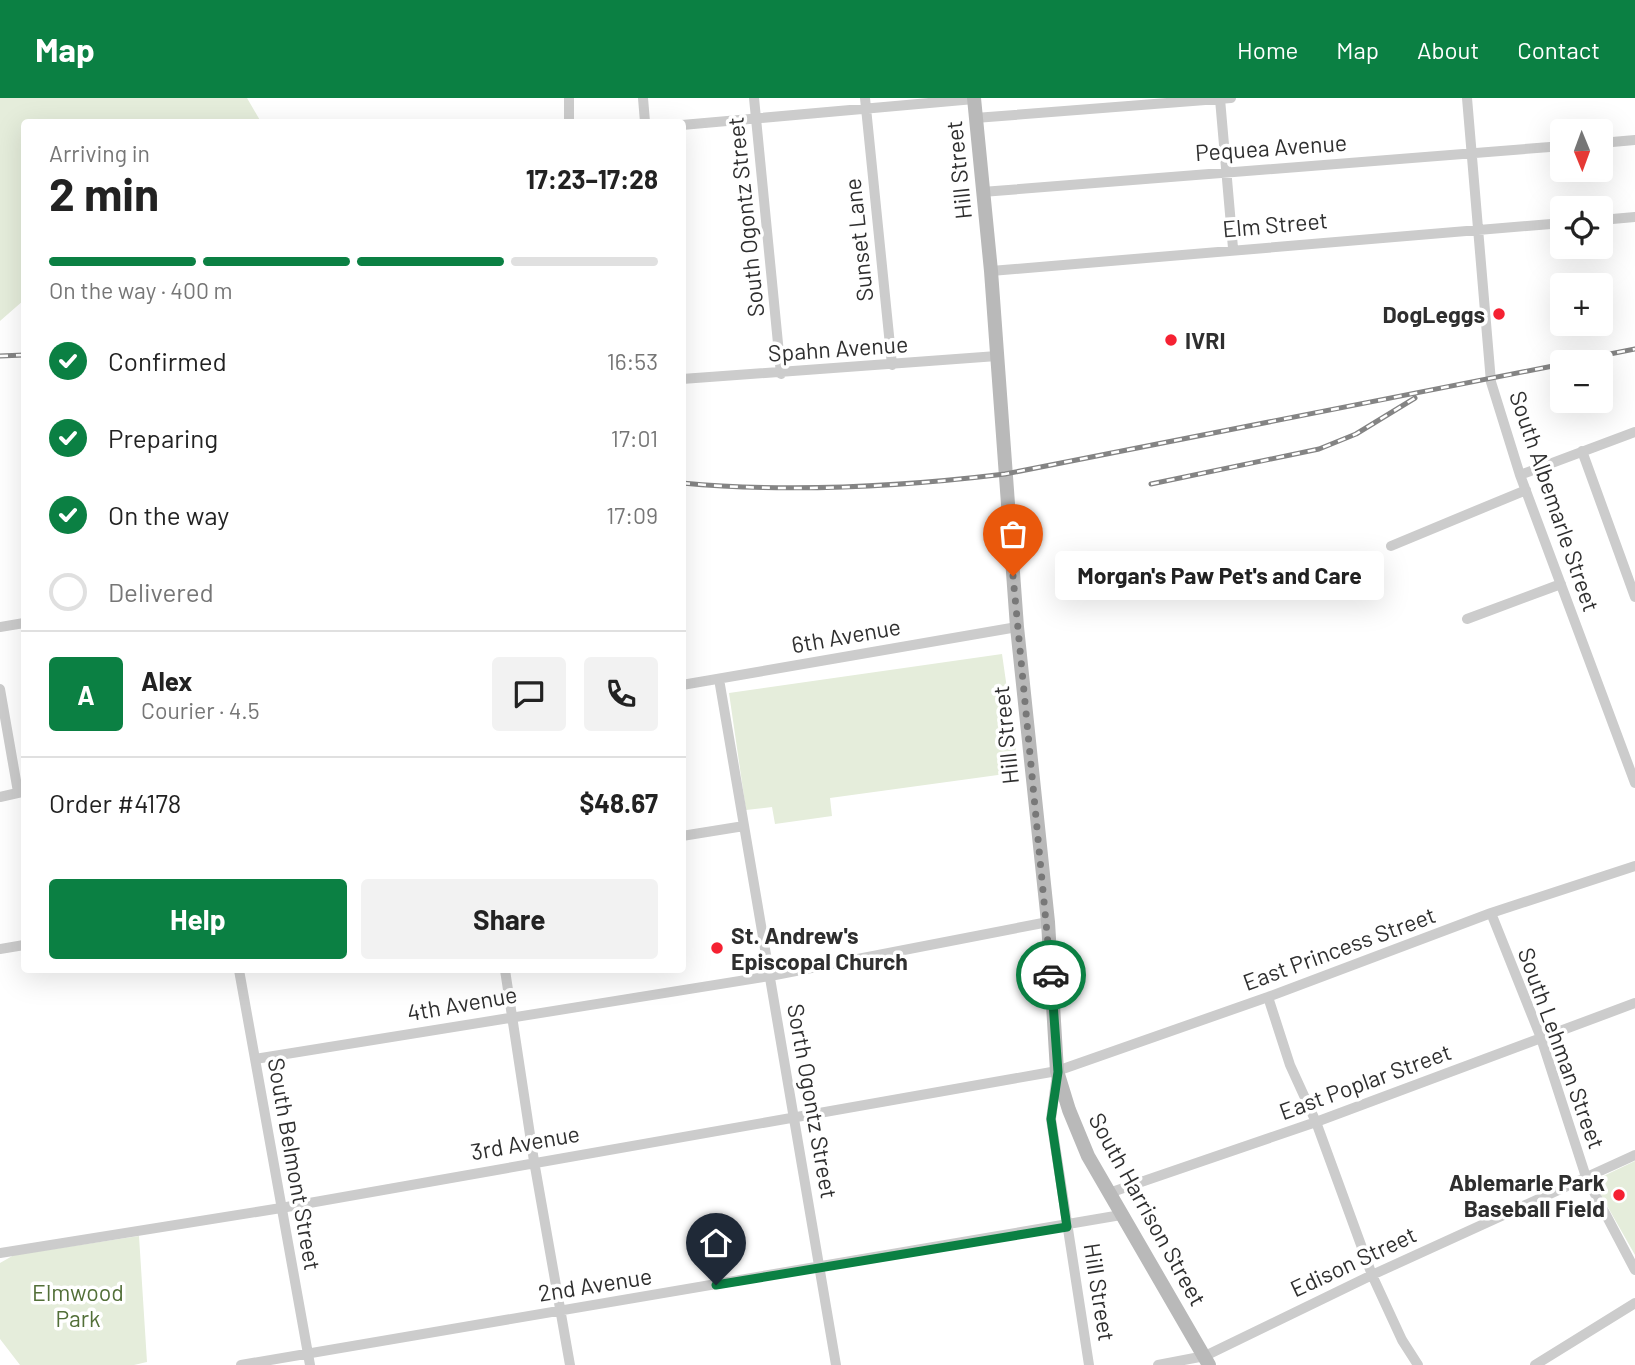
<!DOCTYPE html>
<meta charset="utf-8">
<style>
:root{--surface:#fff;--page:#f2f2f2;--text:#222;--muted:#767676;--line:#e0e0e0;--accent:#0b8043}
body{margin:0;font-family:Barlow,sans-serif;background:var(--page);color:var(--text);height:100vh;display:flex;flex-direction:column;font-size:26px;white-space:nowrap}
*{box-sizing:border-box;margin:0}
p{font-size:23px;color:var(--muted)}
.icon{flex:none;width:38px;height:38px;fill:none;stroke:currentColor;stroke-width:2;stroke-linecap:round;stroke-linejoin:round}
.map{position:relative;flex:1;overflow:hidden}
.sheet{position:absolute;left:21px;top:21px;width:665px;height:854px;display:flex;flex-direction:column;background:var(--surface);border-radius:7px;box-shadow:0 7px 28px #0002}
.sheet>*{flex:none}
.needle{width:46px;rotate:179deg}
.fabs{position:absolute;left:1550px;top:21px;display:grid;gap:14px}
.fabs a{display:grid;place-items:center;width:63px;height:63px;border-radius:7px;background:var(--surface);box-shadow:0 7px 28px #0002;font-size:35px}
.pin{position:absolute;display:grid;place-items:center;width:60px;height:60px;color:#fff;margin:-72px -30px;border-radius:50% 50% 50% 0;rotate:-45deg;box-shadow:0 0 7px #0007}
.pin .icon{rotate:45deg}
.courier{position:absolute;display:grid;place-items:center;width:70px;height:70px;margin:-35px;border:5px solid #0b8043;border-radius:50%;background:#fff;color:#222;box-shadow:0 2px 9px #0007}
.bubble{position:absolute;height:49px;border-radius:7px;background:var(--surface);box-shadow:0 7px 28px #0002;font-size:23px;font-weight:700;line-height:49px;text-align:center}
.overview em{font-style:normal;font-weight:700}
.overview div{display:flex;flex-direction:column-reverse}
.overview{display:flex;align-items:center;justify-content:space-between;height:119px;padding:0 28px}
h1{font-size:46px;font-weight:700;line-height:52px}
.bar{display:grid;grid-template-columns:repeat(4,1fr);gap:10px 7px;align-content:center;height:84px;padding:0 28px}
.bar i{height:9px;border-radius:5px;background:var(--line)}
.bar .selected{background:var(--accent)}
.bar p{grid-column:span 4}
.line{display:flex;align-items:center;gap:18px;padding:0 28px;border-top:2px solid var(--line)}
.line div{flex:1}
.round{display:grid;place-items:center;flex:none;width:74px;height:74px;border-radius:7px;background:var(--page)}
ol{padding:0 28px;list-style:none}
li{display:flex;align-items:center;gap:21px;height:77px}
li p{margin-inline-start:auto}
li .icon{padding:7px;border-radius:50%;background:var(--accent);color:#fff;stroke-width:4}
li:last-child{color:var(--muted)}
li i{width:38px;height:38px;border:4px solid var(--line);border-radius:50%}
.action{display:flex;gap:14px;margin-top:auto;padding:14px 28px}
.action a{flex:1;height:80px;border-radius:7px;background:var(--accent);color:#fff;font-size:28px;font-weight:700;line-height:80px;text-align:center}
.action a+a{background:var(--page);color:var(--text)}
header{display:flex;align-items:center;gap:42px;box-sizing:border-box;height:98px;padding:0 35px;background:var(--accent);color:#fff}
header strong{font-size:33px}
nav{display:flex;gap:38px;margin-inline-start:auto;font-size:24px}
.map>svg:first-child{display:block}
.green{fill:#e5eddb}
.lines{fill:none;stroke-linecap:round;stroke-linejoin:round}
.street{stroke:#ccc;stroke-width:10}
.secondary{stroke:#b9b9b9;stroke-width:14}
.rail-casing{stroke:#848484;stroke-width:5}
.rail{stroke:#fff;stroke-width:2.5;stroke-dasharray:8;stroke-linecap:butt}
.done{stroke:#787878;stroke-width:7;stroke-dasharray:0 12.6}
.route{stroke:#0b8043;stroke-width:9}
.poi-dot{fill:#f52132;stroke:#fff;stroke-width:2.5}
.labels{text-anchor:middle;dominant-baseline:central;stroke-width:7;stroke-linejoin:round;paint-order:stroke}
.street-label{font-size:23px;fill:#2f2f2f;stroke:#fff}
.poi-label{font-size:23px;font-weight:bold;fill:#2f2f2f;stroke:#fff;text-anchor:end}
.park-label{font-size:23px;fill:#526f38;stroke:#fff}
</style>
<header>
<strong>Map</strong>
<nav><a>Home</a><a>Map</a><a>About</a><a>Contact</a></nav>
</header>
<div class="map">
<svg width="1635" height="1267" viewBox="0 0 1635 1267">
<rect width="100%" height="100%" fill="#fff"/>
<!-- green -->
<path class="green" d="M0 0H247L261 24H24V202L0 223Z
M1002 556 1019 674 830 700 832 718 775 726 772 709 746 712 729 595Z
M1635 1063V1157L1593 1083Z
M139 1138 147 1264 134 1267H20L0 1241V1165L14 1157Z"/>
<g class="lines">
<!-- street -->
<path class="street" d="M569 0V24
M643 0 645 24
M754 0 781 276
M865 0 892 267
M1467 0 1491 284 1520 377 1635 685
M1220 1 1233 150
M975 20 1231 0
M682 27 974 1
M1601 45 1635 42
M982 94 1563 48
M1601 122 1635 119
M991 173 1563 125
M682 281 997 258
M1582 353 1635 499
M1520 377 1635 334
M1391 448 1526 392
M1467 521 1561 486
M0 529 24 525
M719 581 836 1267
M682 587 1017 529
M0 591 18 694
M0 699 22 694
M682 738 744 728
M1491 815 1541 940 1586 1079 1635 1172
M0 851 24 847
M239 872 310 1267
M505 872 534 1063 570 1267
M1268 899 1290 967 1316 1024 1372 1177 1402 1242 1418 1267
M255 961 770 878 1048 824
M1057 976 1051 1021 1089 1267
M1109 1095 1316 1024 1635 905
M0 1155 281 1110 1057 973 1268 899 1491 815 1635 768
M241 1267 1121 1117
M1158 1267 1205 1258 1372 1177 1635 1057
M1535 1267 1635 1205"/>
<!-- secondary -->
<path class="secondary" d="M974 0 991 173 1017 529 1048 824 1057 973 1069 1012 1088 1058 1209 1267"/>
<!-- rail casing -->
<g class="rail-casing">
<path id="rail" d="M0 258 24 257
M1570 264 1635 251
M682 385C791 395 898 389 1005 376L1563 266
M1151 386 1319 351 1356 336 1415 300"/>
</g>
<!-- rail -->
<use href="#rail" class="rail"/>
</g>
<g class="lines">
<!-- done -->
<path class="done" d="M1013 478 1051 877"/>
<!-- route -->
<path class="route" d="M716 1187 1067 1129 1051 1021 1058 974 1051 877"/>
</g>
<!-- markers -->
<g class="poi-dot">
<circle cx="1499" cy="216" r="7"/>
<circle cx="1171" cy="242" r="7"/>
<circle cx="717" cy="850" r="7"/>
<circle cx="1619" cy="1097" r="7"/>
</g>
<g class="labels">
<!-- street labels -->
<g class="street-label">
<text transform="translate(1271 49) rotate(-4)">Pequea Avenue</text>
<text transform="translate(958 72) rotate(-96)">Hill Street</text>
<text transform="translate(745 119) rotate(-96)">South Ogontz Street</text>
<text transform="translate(1275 126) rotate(-5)">Elm Street</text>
<text transform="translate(858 142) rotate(-96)">Sunset Lane</text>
<text transform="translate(838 250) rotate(-4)">Spahn Avenue</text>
<text transform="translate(1555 403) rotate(71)">South Albemarle Street</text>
<text transform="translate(846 537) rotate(-10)">6th Avenue</text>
<text transform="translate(1005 637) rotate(-96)">Hill Street</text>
<text transform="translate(1339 850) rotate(-20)">East Princess Street</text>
<text transform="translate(462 905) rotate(-10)">4th Avenue</text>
<text transform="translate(1562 950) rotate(70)">South Lehman Street</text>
<text transform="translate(1365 983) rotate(-20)">East Poplar Street</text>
<text transform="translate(813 1003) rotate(80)">Sorth Ogontz Street</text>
<text transform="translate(525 1044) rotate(-10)">3rd Avenue</text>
<text transform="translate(295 1066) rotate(80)">South Belmont Street</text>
<text transform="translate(1148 1111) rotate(61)">South Harrison Street</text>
<text transform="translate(1353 1163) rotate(-25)">Edison Street</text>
<text transform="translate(595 1186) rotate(-9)">2nd Avenue</text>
<text transform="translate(1100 1194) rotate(81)">Hill Street</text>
</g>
<!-- poi labels -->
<g class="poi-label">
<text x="1485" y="216">DogLeggs</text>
<text x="1185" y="242" text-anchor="start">IVRI</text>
<text x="731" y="837" text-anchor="start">St. Andrew's<tspan x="731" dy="26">Episcopal Church</tspan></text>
<text x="1605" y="1084">Ablemarle Park<tspan x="1605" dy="26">Baseball Field</tspan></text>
</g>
<!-- park labels -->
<g class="park-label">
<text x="78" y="1194">Elmwood<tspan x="78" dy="26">Park</tspan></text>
</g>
</g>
</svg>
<div class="fabs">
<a><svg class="needle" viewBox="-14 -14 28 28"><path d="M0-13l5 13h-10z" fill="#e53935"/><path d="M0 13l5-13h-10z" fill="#767676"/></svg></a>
<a><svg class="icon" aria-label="locate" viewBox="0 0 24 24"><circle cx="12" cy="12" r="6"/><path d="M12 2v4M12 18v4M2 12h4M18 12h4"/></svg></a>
<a>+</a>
<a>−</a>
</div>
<div class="pin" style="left:1013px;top:478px;background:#ea580c"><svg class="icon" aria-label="bag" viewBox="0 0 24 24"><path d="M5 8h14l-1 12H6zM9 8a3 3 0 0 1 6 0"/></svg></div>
<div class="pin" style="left:716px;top:1187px;background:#1f2937"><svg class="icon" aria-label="home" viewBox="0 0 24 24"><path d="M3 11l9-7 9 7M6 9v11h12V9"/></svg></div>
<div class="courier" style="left:1051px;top:877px"><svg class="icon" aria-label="car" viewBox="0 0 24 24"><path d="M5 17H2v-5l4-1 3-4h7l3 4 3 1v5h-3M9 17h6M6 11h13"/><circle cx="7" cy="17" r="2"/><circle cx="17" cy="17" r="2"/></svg></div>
<div class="bubble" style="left:1055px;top:453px;width:329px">Morgan's Paw Pet's and Care</div>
<section class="sheet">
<div class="overview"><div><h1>2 min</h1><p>Arriving in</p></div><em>17:23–17:28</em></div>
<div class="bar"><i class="selected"></i><i class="selected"></i><i class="selected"></i><i></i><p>On the way · 400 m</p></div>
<ol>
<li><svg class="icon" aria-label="check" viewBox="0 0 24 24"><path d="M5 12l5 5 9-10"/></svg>Confirmed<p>16:53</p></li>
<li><svg class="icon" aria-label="check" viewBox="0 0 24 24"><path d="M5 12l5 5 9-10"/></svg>Preparing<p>17:01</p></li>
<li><svg class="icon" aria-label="check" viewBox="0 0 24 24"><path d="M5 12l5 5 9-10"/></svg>On the way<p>17:09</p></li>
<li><i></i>Delivered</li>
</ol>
<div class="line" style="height:126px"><b class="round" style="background:var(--accent);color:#fff">A</b><div><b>Alex</b><p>Courier · 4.5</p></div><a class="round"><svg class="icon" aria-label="chat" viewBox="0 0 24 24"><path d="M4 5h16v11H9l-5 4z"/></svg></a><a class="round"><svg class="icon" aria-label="phone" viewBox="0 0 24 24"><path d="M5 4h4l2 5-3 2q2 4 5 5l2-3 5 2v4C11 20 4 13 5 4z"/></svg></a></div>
<div class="line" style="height:91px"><div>Order #4178</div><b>$48.67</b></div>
<div class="action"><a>Help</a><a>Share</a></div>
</section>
</div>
